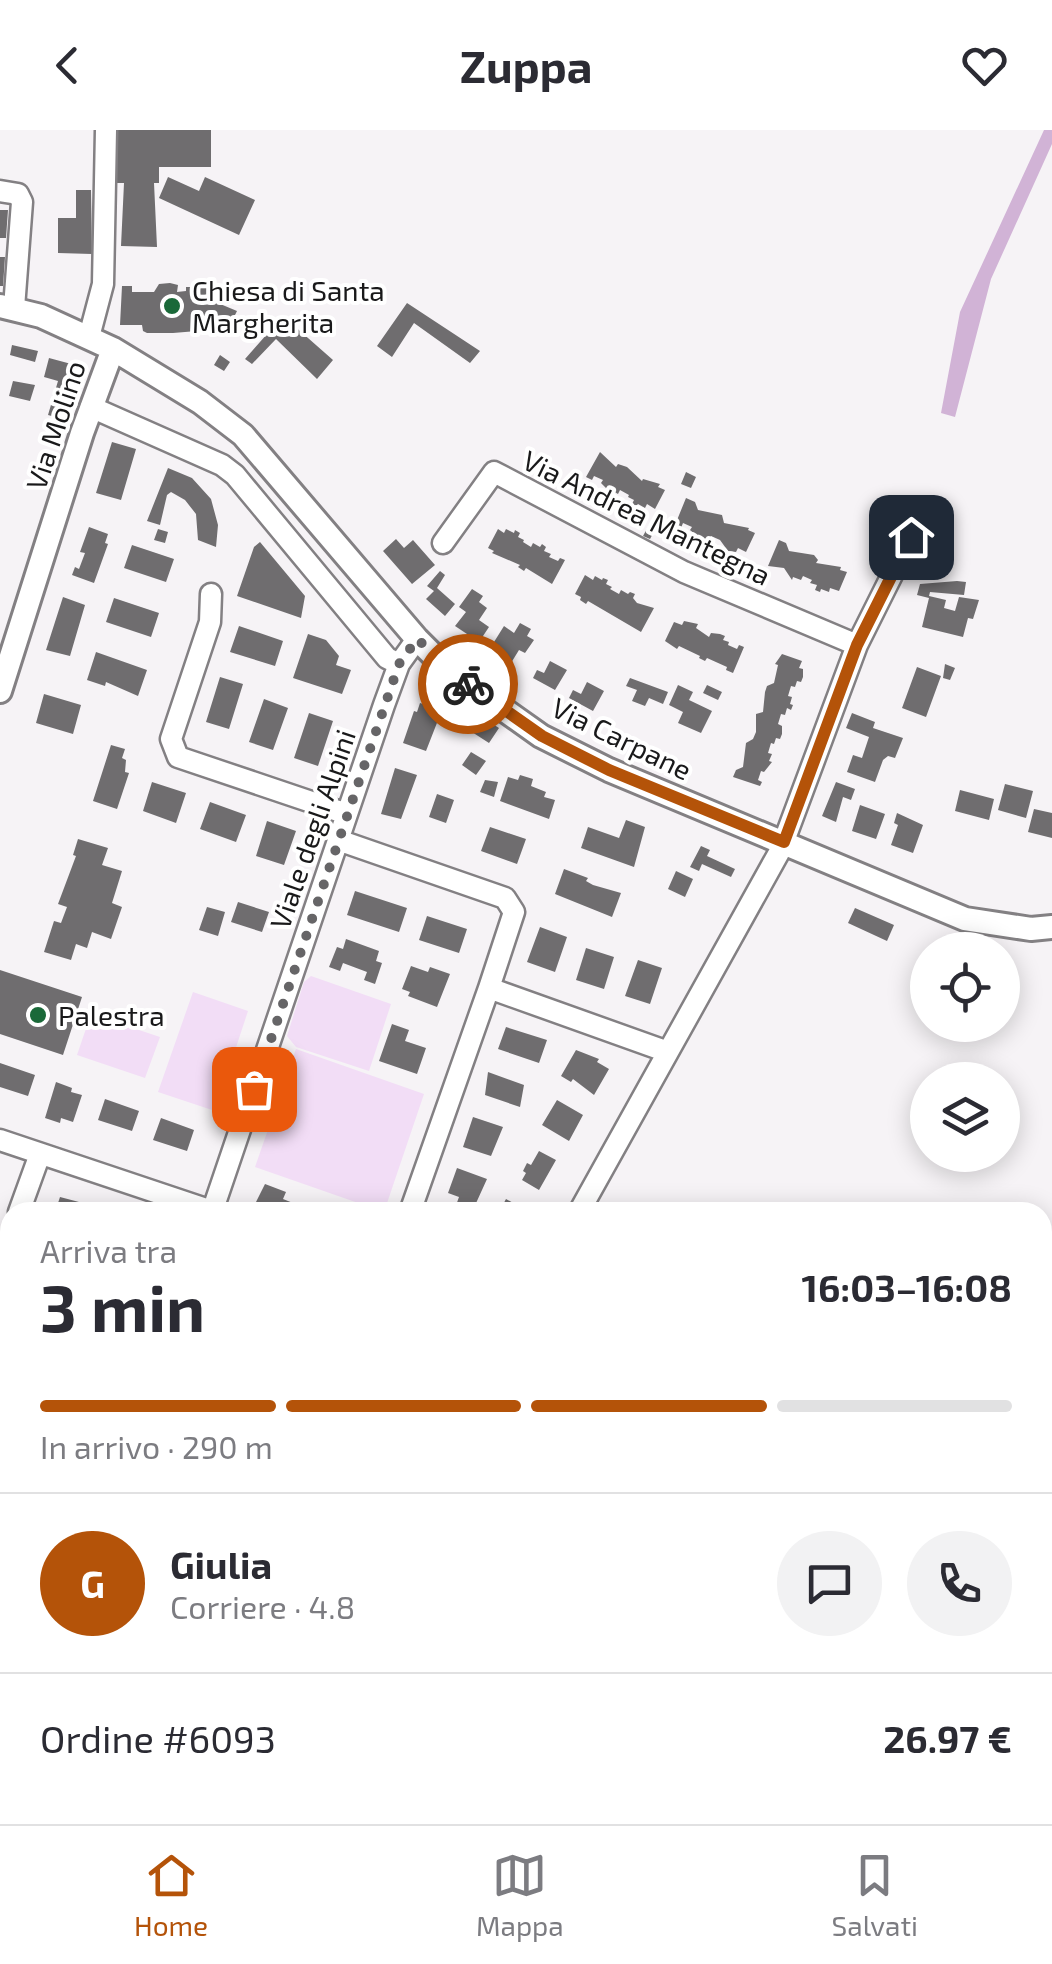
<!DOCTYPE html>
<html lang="it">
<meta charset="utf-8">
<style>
:root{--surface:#fff;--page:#f2f2f3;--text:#2b2b33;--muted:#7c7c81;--line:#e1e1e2;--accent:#b45309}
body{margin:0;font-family:"Exo 2",sans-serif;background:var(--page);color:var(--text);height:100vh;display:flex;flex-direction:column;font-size:38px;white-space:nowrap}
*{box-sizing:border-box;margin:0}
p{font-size:32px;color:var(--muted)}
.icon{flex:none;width:55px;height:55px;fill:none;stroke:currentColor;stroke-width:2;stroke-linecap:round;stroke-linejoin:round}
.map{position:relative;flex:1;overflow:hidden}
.drawer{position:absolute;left:0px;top:1072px;width:1052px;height:622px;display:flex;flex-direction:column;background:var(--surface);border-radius:30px 30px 0 0;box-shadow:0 5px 25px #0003}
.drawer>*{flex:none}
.tools{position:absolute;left:910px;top:802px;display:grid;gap:20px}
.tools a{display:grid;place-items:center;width:110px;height:110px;border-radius:50%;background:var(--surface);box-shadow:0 5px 25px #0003;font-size:50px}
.pin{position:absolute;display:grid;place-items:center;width:85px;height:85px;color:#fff;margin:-42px;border-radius:20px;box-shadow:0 5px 15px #0006}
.courier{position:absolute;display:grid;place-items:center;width:100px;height:100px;margin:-50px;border:8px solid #b45309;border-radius:50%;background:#fff;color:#222;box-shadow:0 2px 12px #0007}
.overview em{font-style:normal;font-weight:700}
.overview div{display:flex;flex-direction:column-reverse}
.overview{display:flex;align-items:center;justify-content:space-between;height:170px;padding:0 40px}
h1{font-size:65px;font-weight:700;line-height:75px}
.bar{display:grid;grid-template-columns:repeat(4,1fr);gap:15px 10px;align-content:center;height:120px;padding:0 40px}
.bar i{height:12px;border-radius:8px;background:var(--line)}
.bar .on{background:var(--accent)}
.bar p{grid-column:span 4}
.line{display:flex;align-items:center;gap:25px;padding:0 40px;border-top:2px solid var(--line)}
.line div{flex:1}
.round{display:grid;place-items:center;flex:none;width:105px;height:105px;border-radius:52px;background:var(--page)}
header{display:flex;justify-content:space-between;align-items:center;height:130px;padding:0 40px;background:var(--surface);font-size:45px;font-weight:700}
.tab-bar{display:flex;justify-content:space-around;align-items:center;height:140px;border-top:2px solid var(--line);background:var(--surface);font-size:28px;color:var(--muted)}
.tab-bar a{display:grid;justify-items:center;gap:5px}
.tab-bar .on{color:var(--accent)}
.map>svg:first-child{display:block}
.green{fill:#f2ddf6}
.forest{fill:#d1b3d6}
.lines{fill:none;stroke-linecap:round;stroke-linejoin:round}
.stream{stroke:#7f9b86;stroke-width:5}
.river{stroke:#abd3b5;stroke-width:28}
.building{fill:#6f6d6f}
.minor-tunnel{stroke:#d5d2d5;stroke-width:20;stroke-dasharray:20 10;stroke-linecap:butt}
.minor-casing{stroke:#838083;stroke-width:25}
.tertiary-casing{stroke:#838083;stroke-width:28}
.minor{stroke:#fff;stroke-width:20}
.tertiary{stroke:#fff;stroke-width:22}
.rail{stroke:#7b797b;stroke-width:5}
.done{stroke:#666567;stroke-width:10;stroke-dasharray:0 18}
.route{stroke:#b45309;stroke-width:12}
.poi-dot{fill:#1a6939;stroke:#fff;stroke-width:4}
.labels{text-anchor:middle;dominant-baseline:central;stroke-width:8;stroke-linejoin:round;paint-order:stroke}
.poi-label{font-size:28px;fill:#19191a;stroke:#fff;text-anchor:start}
.street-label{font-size:28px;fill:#19191a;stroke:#fff}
</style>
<header><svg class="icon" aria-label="back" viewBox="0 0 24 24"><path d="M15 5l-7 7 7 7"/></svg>Zuppa<svg class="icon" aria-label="heart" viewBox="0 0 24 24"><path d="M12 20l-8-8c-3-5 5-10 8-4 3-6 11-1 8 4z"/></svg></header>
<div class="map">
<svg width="1052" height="1694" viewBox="0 0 1052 1694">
<rect width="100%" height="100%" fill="#f6f3f6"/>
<!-- green -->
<path class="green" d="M311 846 391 874 369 941 296 917 287 906 304 852Z
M193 862 248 881 215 981 158 962Z
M91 884 160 907 145 948 77 925Z
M296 919 424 964 384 1082 255 1037Z
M364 1685H442L407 1694H361Z"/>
<!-- forest -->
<path class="forest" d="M1044 0H1052V14L991 149 955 287 941 283 960 182Z"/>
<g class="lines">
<!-- stream -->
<path class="stream" d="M0 1523 10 1528
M208 1685 216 1694"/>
<!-- river -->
<path class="river" d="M0 1581 10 1585
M137 1685 143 1694"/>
</g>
<!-- building -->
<path class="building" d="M115 0H211V37H159V53H154L157 117 121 116 124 53H114Z
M168 47 199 61 205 47 255 70 239 105 159 68Z
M76 60H91L92 124 58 123V88H76Z
M0 80H8L6 108H0Z
M0 127H5L3 156H0Z
M170 153 178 155 177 162 186 161V157H212L213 171 237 181 232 191 216 185 209 200 173 203H147L143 201 142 195H120L122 156H132V162H154L159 154Z
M407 173 480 221 470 233 414 193 392 227 377 216Z
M283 186 333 230 317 249 276 209 252 234 245 229Z
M12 215 38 221 35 232 10 225Z
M220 225 230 232 224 241 214 235Z
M49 228 75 235 59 288 48 285 58 251 44 247Z
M13 251 35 255 30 271 9 266Z
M112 312 136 319 121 370 96 363Z
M600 322 616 337 618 334 627 337 642 351 643 349 660 354 658 357 665 360 655 379 647 374 645 378 638 374 636 376 632 374 634 370 628 367 629 365 620 360 618 364 611 360 610 362 601 353 603 350 594 346 592 350 586 347Z
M168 338 192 348 211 369 218 395 216 417 198 410 196 384 185 370 171 362 167 365 160 395 147 391Z
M686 342 696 347 691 358 681 354Z
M686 368 695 372 698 380 722 385 724 393 749 398 748 400 755 403 746 422 738 418 736 422 728 421 720 410 711 406 709 410 700 409 690 400 692 397 683 393 681 398 675 395Z
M649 395 656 398 650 409 643 406Z
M89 397 108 404 105 413 108 414 94 453 72 445 75 437 79 439 85 423 80 422Z
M158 399 168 402 165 413 154 410Z
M498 399 504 403 506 399 514 403 515 400 520 403 518 407 524 410 523 412 531 417 533 413 540 417 542 414 546 417 544 421 551 424 549 427 558 431 560 428 565 430 552 454 526 438 524 441 518 437 520 435 492 423 494 421 488 418Z
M396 409 404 418 413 410 435 435 412 454 383 421Z
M779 410 786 413 789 421 814 425 818 430 816 433 841 437 840 440 847 442 839 461 830 458 829 462 821 459 820 462 815 460 817 455 810 453 812 450 803 446 801 450 793 447 792 450 784 438 768 436Z
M260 412 305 466 301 488 237 466 254 417Z
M132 415 174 429 166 452 124 438Z
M440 441 445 445 437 458 455 474 445 486 426 469 434 461 427 456Z
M585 445 593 450 595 446 602 450 603 448 608 450 606 454 612 457 610 459 619 464 621 460 628 464 630 462 635 464 633 468 637 473 654 478 641 502 588 471 586 474 580 470 581 467 575 464Z
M957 451 966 452 964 465 930 462 929 466 946 470 944 478 955 481 959 467 979 470 973 489 968 488 963 507 922 497 929 468 917 465 920 454Z
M472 459 483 466 479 472 487 478 479 490 489 497 479 512 455 496 466 482 459 477Z
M63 467 85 475 70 526 46 520Z
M114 468 159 483 151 507 106 492Z
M684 491 698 494 696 498 709 507 711 503 720 504 725 506 723 510 729 512 728 515 737 519 739 515 744 517 733 543 726 540 727 537 707 528 705 531 699 528 700 526 679 516 677 519 665 511 674 492 682 495Z
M520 493 531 499 527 506 534 510 525 523 519 520 511 533 489 520 504 496 514 503Z
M239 496 283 511 275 536 230 522Z
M308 504 326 510 339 526 336 535 351 540 342 564 293 548Z
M96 522 147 540 138 566 106 552 105 556 87 550Z
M782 524 802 531 799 538 803 539V547L801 552 797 551 795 557 791 556 788 566 792 567 790 574 793 575 791 580 787 578 785 585 781 584 778 594 782 596V604L780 609 776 608 774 614 771 613 768 623 772 624 769 631 772 632 764 642 761 641 758 650 762 652 760 656 733 647 736 640 743 637 746 613 753 609 756 602V584L763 582 765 562 767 556 774 553 778 535 775 534Z
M550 531 567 540 555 560 533 548 537 540 544 543Z
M945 534 955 538 950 550 943 548Z
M917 537 941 546 926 587 902 578Z
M220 547 243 554 229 599 206 592Z
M630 548 668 562 663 574 649 568 645 576 632 571 637 560 626 556Z
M587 552 604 561 593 581 569 568 573 560 581 564Z
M678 555 693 562 689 570 712 581 701 603 678 593 683 582 669 575Z
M707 555 722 562 718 570 703 563Z
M44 564 81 575 73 604 36 593Z
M264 569 288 578 273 620 249 612Z
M420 573 442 580 426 621 403 613 414 581 417 582Z
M471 580 499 598 489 613 461 595Z
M309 583 333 591 318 636 294 628Z
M852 583 875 592 873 598 903 608 895 628 888 626 883 630 875 652 847 642 853 625 862 628 869 607 846 598Z
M111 615 125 619 122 628 126 630 125 642 129 643 117 679 93 671Z
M471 622 486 631 476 645 462 635Z
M395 638 417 645 401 689 381 684Z
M520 645 533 649 531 656 546 662 544 667 555 670 549 689 500 671 508 647 518 650Z
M485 650 498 652 494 667 480 662Z
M152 652 186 663 176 693 143 681Z
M836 652 855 659 851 670 843 667 836 692 822 686Z
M1005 654 1033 661 1026 688 998 680Z
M960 660 994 669 989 690 955 681Z
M437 664 454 670 446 693 429 687Z
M210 672 246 685 236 712 200 699Z
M860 675 885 684 876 709 852 701Z
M1034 679 1052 683V708L1028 702Z
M897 683 923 695 913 723 891 715 898 695 894 693Z
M626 690 645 697 634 737 581 718 588 697 619 708Z
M267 691 296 701 284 735 256 726Z
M490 697 526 709 517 734 481 721Z
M78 709 108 718 102 735 122 741 112 773 122 777 111 809 92 802 87 818 76 814 71 830 44 822 54 791 61 793 67 777 58 774 76 726 73 725Z
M701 716 710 720 707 726 735 739 731 747 702 734 699 741 690 737Z
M564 739 588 748 586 751 593 755 621 763 612 787 555 764Z
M676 741 693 749 685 767 668 759Z
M355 761 407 778 399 802 347 785Z
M238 772 269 782 262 802 231 792Z
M207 777 225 782 218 806 199 800Z
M855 778 894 795 887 811 848 793Z
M427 786 467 799 459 823 419 810Z
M540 797 567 807 555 842 527 832Z
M346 809 379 821 376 831 382 833 375 854 364 850 367 842 343 833 340 841 329 837 337 817 343 819Z
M586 818 614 827 604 859 576 850Z
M638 830 662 838 650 874 625 866Z
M411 836 428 842 430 837 450 844 437 877 408 866 410 862 402 859Z
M0 840 82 867 63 925 0 904Z
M392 894 409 900 405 911 426 918 417 944 379 931Z
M506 897 547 910 539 933 498 919Z
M576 920 599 929 597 932 609 939 594 965 573 949 571 952 561 946Z
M0 933 35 945 28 966 0 957Z
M488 942 524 955 520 977 485 965Z
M56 952 72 958 71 962 82 965 73 992 61 988 60 993 45 988Z
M105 969 139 981 132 1001 98 990Z
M557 970 583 985 569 1011 542 995Z
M473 987 503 997 491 1026 463 1017Z
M161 988 194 1000 187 1021 153 1010Z
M539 1021 556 1030 539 1060 522 1050 526 1043 523 1041 527 1033 531 1035Z
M457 1038 487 1049 472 1082 455 1078 459 1067 448 1063Z
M265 1054 286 1062 283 1069 293 1073 289 1082H266L253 1078Z
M60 1067 98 1077 96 1082H59L56 1079Z
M506 1069 515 1074 530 1082H499Z
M0 1311 10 1314 7 1351 0 1349Z"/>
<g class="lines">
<!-- minor-tunnel -->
<path class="minor-tunnel" d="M781 1685 783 1694"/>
<!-- minor casing -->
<g class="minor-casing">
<path id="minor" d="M0 61 18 64 22 72 14 178
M89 207 103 154 106 0
M91 277 222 335 235 345 387 528 399 534
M443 413 494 342 684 442 857 515
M211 464 210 492 171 609 178 627 347 684
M338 710 505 768 514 782 489 858 668 922
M0 1010 212 1081
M19 1082 40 1024
M212 1082 384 575 399 534 417 509
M410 1082 489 858
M579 1082 781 719 857 515 911 407
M0 1139 10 1110
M0 1264 10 1267"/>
</g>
<!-- tertiary casing -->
<g class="tertiary-casing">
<path id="tertiary" d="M0 176 41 186 113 219 200 272 243 305 417 509 448 540 541 606 609 640 965 789 1031 799 1052 797
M0 561 82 303 113 219"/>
</g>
<!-- minor -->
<use href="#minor" class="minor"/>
<!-- tertiary -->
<use href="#tertiary" class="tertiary"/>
<!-- rail -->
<path class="rail" d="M1042 1588 1052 1585
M1042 1608 1052 1606
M617 1694 649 1685
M657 1694 690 1685
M730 1694 763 1685
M770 1694 803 1685"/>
</g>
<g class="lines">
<!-- done -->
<path class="done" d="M254 959 399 534 417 509 468 554"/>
<!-- route -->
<path class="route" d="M468 554 542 606 609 640 784 712 857 515 911 407"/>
</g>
<!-- markers -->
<g class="poi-dot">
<circle cx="172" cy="176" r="10"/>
<circle cx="38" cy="885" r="10"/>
</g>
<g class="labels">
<!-- poi labels -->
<g class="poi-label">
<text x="192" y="160">Chiesa di Santa<tspan x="192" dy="32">Margherita</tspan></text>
<text x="58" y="885">Palestra</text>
</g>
<!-- street labels -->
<g class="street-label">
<text transform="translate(55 295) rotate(-72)">Via Molino</text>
<text transform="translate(647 387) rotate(26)">Via Andrea Mantegna</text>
<text transform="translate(622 608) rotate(26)">Via Carpane</text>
<text transform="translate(312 699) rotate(-71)">Viale degli Alpini</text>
</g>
</g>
</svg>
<div class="tools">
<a><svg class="icon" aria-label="locate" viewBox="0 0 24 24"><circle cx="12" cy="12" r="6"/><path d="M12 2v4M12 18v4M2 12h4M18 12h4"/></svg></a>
<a><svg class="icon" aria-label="layers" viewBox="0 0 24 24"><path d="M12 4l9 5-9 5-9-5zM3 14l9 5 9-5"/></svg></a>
</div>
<div class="pin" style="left:254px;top:959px;background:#ea580c"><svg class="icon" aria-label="bag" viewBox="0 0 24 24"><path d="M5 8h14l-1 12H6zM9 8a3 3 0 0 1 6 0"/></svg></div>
<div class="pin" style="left:911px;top:407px;background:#1f2937"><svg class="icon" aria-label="home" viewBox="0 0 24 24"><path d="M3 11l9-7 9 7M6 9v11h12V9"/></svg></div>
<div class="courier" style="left:468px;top:554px"><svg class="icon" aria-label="bike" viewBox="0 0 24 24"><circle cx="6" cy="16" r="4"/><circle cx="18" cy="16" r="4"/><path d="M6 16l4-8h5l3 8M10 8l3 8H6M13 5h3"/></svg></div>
<section class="drawer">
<div class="overview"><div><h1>3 min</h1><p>Arriva tra</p></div><em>16:03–16:08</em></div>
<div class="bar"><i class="on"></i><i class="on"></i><i class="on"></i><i></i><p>In arrivo · 290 m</p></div>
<div class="line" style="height:180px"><b class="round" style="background:var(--accent);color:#fff">G</b><div><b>Giulia</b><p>Corriere · 4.8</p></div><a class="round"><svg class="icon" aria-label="chat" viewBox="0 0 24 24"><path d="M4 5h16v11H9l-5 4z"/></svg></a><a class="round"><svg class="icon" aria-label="phone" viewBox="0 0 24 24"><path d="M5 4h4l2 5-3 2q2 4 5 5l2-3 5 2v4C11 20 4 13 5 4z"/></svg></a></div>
<div class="line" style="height:130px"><div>Ordine #6093</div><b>26.97 €</b></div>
</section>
</div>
<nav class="tab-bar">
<a class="on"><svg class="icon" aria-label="home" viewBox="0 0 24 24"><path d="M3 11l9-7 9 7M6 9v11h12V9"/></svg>Home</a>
<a><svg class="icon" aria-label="map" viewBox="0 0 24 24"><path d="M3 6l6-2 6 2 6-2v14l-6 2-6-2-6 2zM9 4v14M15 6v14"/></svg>Mappa</a>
<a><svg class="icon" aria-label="saved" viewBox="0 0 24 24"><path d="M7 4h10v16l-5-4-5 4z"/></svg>Salvati</a>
</nav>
